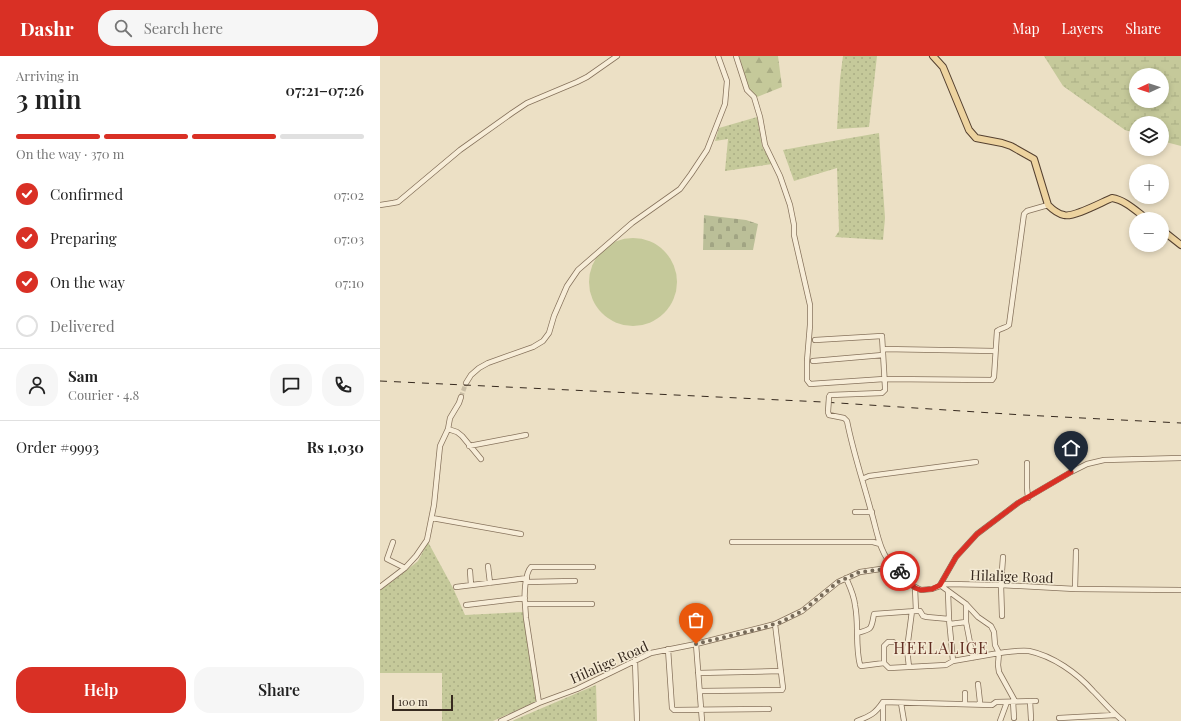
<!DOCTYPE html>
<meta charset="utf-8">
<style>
:root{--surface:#fff;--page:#f6f6f6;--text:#222;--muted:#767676;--line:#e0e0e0;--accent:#d93025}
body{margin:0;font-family:"Playfair Display",serif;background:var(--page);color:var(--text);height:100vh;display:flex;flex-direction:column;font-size:15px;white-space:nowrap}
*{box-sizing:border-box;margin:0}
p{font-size:13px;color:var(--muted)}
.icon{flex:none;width:22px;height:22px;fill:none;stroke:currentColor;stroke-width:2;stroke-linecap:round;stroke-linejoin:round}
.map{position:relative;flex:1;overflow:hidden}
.drawer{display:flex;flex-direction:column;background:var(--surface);width:380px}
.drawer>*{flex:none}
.needle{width:26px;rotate:267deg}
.tools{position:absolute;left:749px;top:12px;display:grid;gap:8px}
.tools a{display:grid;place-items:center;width:40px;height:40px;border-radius:50%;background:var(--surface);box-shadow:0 2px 6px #0003;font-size:20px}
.scale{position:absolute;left:12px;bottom:10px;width:61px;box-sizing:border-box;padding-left:4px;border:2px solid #372a1f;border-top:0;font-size:11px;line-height:14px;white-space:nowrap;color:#372a1f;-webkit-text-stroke:3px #f4ead4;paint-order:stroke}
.pin{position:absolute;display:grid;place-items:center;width:34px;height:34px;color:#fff;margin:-41px -17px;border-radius:50% 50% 50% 0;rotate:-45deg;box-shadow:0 0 4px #0007}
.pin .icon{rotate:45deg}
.courier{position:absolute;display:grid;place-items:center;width:40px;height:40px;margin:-20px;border:3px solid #d93025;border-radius:50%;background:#fff;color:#222;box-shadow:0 1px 5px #0007}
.overview em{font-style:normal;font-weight:600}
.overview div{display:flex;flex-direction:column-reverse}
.overview{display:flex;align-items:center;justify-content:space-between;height:68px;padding:0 16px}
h1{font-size:26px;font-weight:600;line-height:30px}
.bar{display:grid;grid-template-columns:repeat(4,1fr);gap:6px 4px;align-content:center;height:48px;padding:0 16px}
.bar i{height:5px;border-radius:3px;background:var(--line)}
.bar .on{background:var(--accent)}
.bar p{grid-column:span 4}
.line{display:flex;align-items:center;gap:10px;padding:0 16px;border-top:1px solid var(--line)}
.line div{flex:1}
.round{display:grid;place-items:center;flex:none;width:42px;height:42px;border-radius:16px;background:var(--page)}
ol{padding:0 16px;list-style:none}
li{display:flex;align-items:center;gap:12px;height:44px}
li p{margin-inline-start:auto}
li .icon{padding:4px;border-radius:50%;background:var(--accent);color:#fff;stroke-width:4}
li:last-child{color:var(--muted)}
li i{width:22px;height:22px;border:2px solid var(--line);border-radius:50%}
.primary-button{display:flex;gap:8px;margin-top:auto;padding:8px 16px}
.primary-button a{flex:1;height:46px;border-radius:16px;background:var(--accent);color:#fff;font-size:16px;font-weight:600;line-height:46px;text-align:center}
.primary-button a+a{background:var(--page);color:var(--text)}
header{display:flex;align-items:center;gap:24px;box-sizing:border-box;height:56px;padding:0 20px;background:var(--accent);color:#fff}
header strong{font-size:19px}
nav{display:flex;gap:22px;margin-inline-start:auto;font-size:14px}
.search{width:280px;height:36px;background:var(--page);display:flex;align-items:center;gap:10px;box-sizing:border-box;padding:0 14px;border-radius:16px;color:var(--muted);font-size:15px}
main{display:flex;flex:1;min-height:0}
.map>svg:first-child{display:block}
.grass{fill:url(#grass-dots)}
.forest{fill:url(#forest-firs)}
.wetland{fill:url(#wetland-marsh);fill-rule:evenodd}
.cemetery{fill:url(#cemetery-stones)}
.pitch{fill:#c5c99a}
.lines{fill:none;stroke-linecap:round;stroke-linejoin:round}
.minor-tunnel{stroke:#c8bca4;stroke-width:4.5;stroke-dasharray:4.5 2;stroke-linecap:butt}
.minor-casing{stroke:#86725c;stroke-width:6}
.major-casing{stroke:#544030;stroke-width:8}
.minor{stroke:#f7edd8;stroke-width:4.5}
.major{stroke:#edd39f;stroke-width:6}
.rail{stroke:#372a1f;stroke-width:1;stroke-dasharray:7 7;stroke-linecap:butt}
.minor-bridge-casing{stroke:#86725c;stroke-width:6;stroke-linecap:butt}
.minor-bridge{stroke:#f7edd8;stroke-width:4.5}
.done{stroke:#766a59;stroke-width:4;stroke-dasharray:0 7.2}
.route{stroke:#d93025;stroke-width:5}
.labels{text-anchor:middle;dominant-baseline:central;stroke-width:3;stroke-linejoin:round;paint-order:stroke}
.street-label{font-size:14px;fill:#372a1f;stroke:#f4ead4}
.quarter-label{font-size:16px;letter-spacing:1px;fill:#612d21;stroke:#f4ead4}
</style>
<header>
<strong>Dashr</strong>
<div class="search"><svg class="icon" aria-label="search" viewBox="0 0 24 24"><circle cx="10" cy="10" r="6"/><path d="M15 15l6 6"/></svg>Search here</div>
<nav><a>Map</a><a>Layers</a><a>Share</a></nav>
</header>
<main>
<section class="drawer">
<div class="overview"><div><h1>3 min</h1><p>Arriving in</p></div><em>07:21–07:26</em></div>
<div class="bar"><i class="on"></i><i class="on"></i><i class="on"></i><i></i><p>On the way · 370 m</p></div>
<ol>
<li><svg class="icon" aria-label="check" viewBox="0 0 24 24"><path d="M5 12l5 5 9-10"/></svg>Confirmed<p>07:02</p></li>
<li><svg class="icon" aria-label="check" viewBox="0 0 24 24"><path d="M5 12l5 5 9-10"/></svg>Preparing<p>07:03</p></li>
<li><svg class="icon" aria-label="check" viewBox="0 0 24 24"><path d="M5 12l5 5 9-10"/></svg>On the way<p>07:10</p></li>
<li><i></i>Delivered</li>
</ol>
<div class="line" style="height:72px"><a class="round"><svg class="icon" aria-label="person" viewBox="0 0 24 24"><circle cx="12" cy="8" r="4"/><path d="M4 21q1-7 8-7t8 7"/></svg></a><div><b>Sam</b><p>Courier · 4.8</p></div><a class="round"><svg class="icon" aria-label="chat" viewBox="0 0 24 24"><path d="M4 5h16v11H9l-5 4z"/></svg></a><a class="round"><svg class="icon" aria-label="phone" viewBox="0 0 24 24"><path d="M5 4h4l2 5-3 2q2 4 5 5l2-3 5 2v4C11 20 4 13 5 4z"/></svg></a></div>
<div class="line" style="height:52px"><div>Order #9993</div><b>Rs 1,030</b></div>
<div class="primary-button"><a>Help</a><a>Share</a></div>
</section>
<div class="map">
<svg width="801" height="665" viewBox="0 0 801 665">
<defs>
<pattern id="grass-dots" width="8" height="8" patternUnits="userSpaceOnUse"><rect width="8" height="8" fill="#c5c99a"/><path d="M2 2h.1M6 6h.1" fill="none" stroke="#aaad84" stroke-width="1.8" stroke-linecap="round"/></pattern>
<pattern id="forest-firs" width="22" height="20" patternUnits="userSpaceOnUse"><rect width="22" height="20" fill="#c5c99a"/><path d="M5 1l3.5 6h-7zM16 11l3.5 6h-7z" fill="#aaad84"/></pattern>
<pattern id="wetland-marsh" width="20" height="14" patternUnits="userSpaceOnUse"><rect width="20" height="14" fill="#c5c99a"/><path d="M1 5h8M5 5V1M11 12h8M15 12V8" fill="none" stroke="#aaad84"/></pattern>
<pattern id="cemetery-stones" width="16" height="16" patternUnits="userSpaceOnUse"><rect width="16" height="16" fill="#bbbf98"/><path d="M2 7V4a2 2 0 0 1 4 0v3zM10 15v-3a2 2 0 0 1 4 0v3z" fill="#a1a483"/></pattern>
</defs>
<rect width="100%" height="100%" fill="#ece0c5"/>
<!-- grass -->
<path class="grass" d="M463 0H497L489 71 457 73 460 23Z
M377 61 382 90 392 108 345 115 348 83 335 85 339 72Z
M499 77 505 162 503 184 455 181 459 175 457 112 414 125 403 94 430 89Z
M48 486 73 532 85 559 143 556 157 645 113 665H62V617H0V534L13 525 38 505Z
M216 629 217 665H133L134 664Z"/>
<!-- forest -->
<path class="forest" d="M359 0H398L402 31 377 41 369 33Z"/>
<!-- wetland -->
<path class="wetland" d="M664 0H801V90L782 85V67H756V77L745 74 683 30ZM756 19H782V45H756Z"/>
<!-- cemetery -->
<path class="cemetery" d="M324 159 366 164 378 168 373 194H323Z"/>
<!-- pitch -->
<path class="pitch" d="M209 226a44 44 0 1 1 88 0a44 44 0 1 1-88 0Z"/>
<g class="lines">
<!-- minor-tunnel -->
<path class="minor-tunnel" d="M81 341 86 327"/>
<!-- minor casing -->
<g class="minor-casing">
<path id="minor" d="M356 0 367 34 374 41 380 61 385 89 400 120 410 149 414 169V179L430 249V269L427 305V324L430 328 504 323 612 324 614 321 617 275C621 272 626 272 629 269L644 158 647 155 668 149
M0 149 13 147 18 146 80 94 132 57 147 47 197 26 207 21 237 0
M435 284 502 280 505 331V334L502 337 450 339 449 341
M503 293 615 295
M433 305 503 299
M86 327 91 319 99 312 108 307 153 291 163 285 169 277 174 260 187 230 198 214 252 167 300 133 311 118 327 94 345 48 347 25 338 0
M448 356 449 359 464 362 467 365C473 396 483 425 491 455 497 474 499 497 514 511
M68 373 77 376 82 380 101 403
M89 390 146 379
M647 407V432L648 442
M482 423 489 420 596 406
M475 456H492
M52 462 141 478
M13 486 7 503 25 512
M352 486H493L500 488
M108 510 110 527
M90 515 91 529
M466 522C470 531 474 539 475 549 479 568 475 590 480 609L481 610 504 607 509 612 566 609 573 605 619 597 618 609 619 616 635 645
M146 526 195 525
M0 531 25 512 36 500 47 484 54 449 60 390 68 373 70 362 79 347 81 341
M76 531 147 522
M535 532 536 555
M695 533 696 495
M568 536 569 563 573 605
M145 548C144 539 145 517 151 511H213
M86 549 145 542
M622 560 621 529 623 501
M586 566V548
M570 568 586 566 593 602
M477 577C493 573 491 573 494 558L536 555H540L543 560 547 561 569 563
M316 588 322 665
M288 593 292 652 294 654 389 653
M255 604 257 665
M504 607V590L508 586H513
M529 611 527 593 532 555
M318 617 401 615
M598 628 600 646 599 648
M320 635 402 634 403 632 395 568
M585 637V648
M633 645 634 662
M650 645 651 663
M503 646V665
M159 647 146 562 145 548H212
M521 647 524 665
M679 662 735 659
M121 665 159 647 197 633 271 597 316 588 395 568 422 555 458 526 480 516 514 511 519 514 528 523 533 530 541 534 552 533 566 528 621 529 695 533 801 534
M477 665C490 660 495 658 503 646L612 649 616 646 656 645
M620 665 627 646
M743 665C732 656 723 645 713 635 697 617 673 600 649 595 639 594 628 596 619 597L615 589 614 576 611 570 598 561 586 548 560 529 576 501 597 478 638 447 691 416 707 408 724 404 801 402"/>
</g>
<!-- major casing -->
<g class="major-casing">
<path id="major" d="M553 0 563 11 589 74 596 82 622 87 631 90 654 103 668 149C672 153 678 158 684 159 693 162 722 146 732 142 745 144 756 155 767 163
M782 174 801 189"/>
</g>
<!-- minor -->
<use href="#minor" class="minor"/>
<!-- major -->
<use href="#major" class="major"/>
<!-- rail -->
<path class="rail" d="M0 325 443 346 643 359 801 367"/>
<!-- minor-bridge casing -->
<g class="minor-bridge-casing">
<path id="minor-bridge" d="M448 356 449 341"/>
</g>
<!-- minor-bridge -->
<use href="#minor-bridge" class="minor-bridge"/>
</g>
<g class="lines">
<!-- done -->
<path class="done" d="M316 588 382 572 401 566 422 555 458 526 480 516 514 512 520 515"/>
<!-- route -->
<path class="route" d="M520 515 528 523 533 530 535 532 541 534 552 533 560 529 576 501 597 478 638 447 691 416"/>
</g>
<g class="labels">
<!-- street labels -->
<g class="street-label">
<text transform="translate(632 520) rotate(2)">Hilalige Road</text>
<text transform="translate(229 606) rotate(-24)">Hilalige Road</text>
</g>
<!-- quarter labels -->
<g class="quarter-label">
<text x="561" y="591">HEELALIGE</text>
</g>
</g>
</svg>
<div class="tools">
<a><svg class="needle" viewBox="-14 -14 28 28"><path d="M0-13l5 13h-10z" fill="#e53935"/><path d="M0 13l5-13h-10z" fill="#767676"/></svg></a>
<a><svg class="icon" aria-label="layers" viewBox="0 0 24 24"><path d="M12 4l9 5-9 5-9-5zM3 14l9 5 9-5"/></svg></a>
<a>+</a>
<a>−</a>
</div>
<div class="scale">100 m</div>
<div class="pin" style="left:316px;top:588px;background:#ea580c"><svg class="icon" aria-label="bag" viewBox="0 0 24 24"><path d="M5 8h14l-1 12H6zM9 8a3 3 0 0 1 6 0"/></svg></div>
<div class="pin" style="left:691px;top:416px;background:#1f2937"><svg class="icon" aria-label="home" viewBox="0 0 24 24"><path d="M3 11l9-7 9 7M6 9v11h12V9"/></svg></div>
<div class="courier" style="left:520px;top:515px"><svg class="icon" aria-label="bike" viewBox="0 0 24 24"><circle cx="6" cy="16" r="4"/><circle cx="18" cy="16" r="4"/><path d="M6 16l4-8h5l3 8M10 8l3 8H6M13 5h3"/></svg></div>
</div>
</main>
